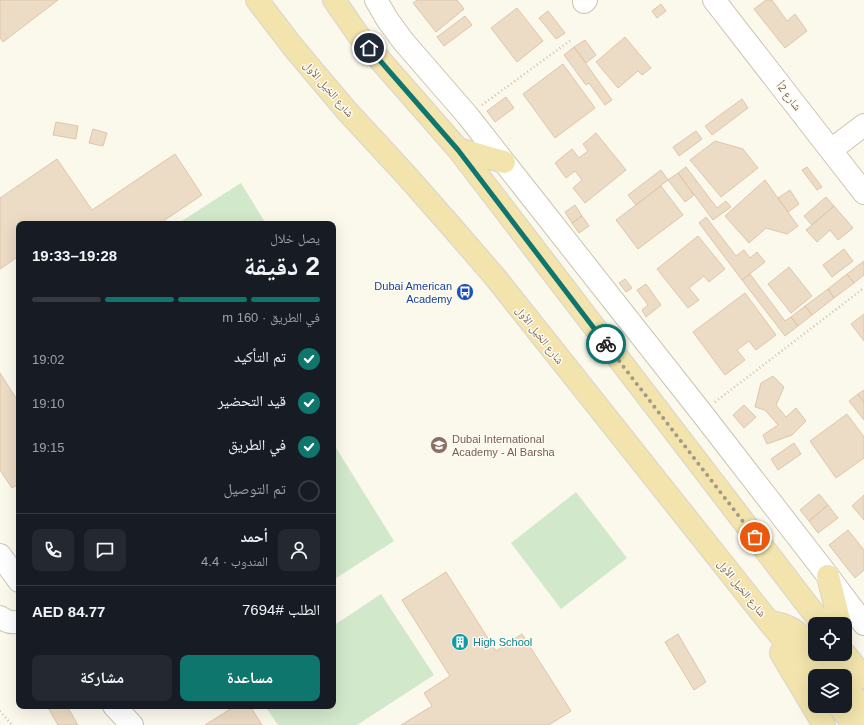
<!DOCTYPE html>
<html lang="ar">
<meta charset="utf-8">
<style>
:root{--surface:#171b24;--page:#242831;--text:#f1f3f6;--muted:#9ea1a6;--line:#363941;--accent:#0f766e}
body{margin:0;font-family:Helvetica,"Noto Naskh Arabic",sans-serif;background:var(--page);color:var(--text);direction:rtl;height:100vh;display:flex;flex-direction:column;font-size:15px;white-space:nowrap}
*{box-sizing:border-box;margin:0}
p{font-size:13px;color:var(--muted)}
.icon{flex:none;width:22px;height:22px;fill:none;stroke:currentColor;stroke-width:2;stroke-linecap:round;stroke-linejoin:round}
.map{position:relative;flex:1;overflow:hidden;direction:ltr}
.sheet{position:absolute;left:16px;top:221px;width:320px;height:488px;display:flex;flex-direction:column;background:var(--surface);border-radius:8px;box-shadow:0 4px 16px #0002;direction:rtl}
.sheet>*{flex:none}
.tools{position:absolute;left:808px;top:617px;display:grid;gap:8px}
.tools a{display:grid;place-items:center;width:44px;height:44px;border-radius:8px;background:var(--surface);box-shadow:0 4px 16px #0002;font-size:20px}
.pin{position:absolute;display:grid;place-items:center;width:34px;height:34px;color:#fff;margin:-17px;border:2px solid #fff;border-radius:50%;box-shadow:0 1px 4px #0007}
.courier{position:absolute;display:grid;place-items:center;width:40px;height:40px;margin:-20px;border:3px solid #0f766e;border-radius:50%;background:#fff;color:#222;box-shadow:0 1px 5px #0007}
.head em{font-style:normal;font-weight:800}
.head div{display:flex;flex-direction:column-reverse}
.head{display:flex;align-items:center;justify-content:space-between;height:68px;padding:0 16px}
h1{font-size:26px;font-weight:800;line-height:30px}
.bar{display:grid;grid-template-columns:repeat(4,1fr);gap:6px 4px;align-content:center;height:48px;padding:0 16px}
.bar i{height:5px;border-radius:3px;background:var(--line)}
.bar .active{background:var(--accent)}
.bar p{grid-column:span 4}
.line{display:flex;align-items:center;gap:10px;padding:0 16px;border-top:1px solid var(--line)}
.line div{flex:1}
.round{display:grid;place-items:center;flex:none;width:42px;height:42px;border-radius:8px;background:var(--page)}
ol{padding:0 16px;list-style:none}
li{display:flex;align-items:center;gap:12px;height:44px}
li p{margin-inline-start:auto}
li .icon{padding:4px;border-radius:50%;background:var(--accent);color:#fff;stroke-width:4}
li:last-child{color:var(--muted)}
li i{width:22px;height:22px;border:2px solid var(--line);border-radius:50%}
.action{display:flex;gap:8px;margin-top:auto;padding:8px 16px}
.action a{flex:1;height:46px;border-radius:8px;background:var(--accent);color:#fff;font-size:16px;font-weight:800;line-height:46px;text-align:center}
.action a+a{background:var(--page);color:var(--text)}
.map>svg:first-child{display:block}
.green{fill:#d2e8cb}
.building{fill:#ecdbc5;stroke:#dfc6a9}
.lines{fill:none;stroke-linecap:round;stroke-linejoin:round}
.minor-casing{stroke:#cdc3b3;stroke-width:24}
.major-casing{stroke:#d8d4ce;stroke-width:24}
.path{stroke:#d3c1a9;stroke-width:2.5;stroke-dasharray:1 3;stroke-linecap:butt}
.minor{stroke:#fff;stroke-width:22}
.major{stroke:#f2e4ac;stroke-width:22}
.done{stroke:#a49887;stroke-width:4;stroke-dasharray:0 7.2}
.route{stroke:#0f766e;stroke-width:5}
.labels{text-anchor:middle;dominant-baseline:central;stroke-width:3;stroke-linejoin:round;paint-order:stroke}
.street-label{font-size:11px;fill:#756451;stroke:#fefbf3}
.transit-label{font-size:11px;fill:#164399;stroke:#fefbf3;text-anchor:end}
.education-label{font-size:11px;fill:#785e54;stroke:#fefbf3;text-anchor:start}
.culture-label{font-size:11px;fill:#0d838f;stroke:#fefbf3;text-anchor:start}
</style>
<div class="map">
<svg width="864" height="725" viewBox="0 0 864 725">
<rect width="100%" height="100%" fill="#fbf8ec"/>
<!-- green -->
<path class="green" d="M241 183 266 224H177Z
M333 443 394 541 333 580Z
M576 492 627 558 561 609 511 543Z
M381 594 434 675 357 725H278L265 706H333V626Z"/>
<!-- building -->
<path class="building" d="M0 0H58L3 42 0 38Z
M417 0H457L464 9 436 32 413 3Z
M766 0H772L787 21 795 14 807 31 785 48 754 9Z
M661 4 666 11 657 18 652 11Z
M517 8 543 41 517 62 491 28Z
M548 11 565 33 556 39 539 18Z
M465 16 472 25 444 46 437 37Z
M625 37 651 68 642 75 638 71 618 88 596 62Z
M585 40 596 55 586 63 574 47Z
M574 47 612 100 605 105 589 83 586 85 564 55Z
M563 64 595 108 555 138 523 94Z
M506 97 514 108 495 122 487 111Z
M742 99 748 108 712 135 705 126Z
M56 122 78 126 76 139 53 135Z
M93 129 107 133 103 146 89 143Z
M696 131 702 139 679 156 673 147Z
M596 133 626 170 585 203 573 188 582 180 575 171 566 178 555 163 572 149 579 158 588 151 583 144Z
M715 141 743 149 758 168 721 197 690 160Z
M175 154 202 195 159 224H19V256L0 269V198L57 159 92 210Z
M686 167 717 208 726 201 731 207 713 220 678 173Z
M807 167 822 187 817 190 802 170Z
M661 170 668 180 636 205 628 195Z
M678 173 694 195 685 202 668 180Z
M765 180 798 226 787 234 766 228 749 243 725 216Z
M661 186 683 215 638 249 616 220Z
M790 190 799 204 788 212 778 198Z
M826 197 834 206 812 225 804 216Z
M575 205 582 216 572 223 565 212Z
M834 206 853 228 838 240 830 230 817 242 806 230Z
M582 216 589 226 579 233 572 223Z
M706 217 736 256 744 250 750 258 757 252 765 262 742 280 699 223Z
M698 236 725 269 709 282 704 276 689 288 699 300 688 308 657 269Z
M844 249 853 261 832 277 823 265Z
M864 261V275L854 283 847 274Z
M789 267 812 296 791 313 768 284Z
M750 274 785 321 791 317 798 326 785 336 742 280Z
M847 274 854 283 834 298 828 289Z
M625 279 632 288 626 292 619 283Z
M646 284 661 305 646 317 642 310 648 305 637 290Z
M828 289 834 298 812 315 805 306Z
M745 293 776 335 756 350 749 341 737 350 745 360 725 375 693 332Z
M805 306 812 315 798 326 791 317Z
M864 314V341L851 324Z
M0 373 16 398 19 396V484L12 488 0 470Z
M773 376 784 387 776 405 786 417 796 408 806 421 792 435 767 444 763 435 778 425 765 410 755 407 761 383Z
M864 390V402L858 394Z
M858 394 864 402V420L849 401Z
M744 405 756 417 744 428 733 415Z
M847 414 864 437V458L836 478 810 441Z
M794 443 801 454 778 470 771 459Z
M819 494 828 505 809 521 800 510Z
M864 495V520L852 506Z
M828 505 838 518 818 533 809 521Z
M848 530 864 550V570L855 578 829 545Z
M446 572 496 651 522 634 571 711 549 725H401L432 706 424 693 450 676 402 600Z
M678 634 706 682 694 690 665 642Z
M47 706H67L78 725H58Z
M235 706H250L262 725H205Z"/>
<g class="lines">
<!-- minor casing -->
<g class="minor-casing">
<path id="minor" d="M376 0 387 19 403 41 468 116 504 162 701 412 828 576 864 624
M714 0 864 193
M584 2 586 0
M831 150 864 125
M0 555 19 581
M0 617C6 622 12 623 19 622
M114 706 132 725"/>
</g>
<!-- major casing -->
<g class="major-casing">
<path id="major" d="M257 0 293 47 346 110 406 175 450 225 495 277 769 622 815 677
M334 0 359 36 458 149 822 624
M458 149 504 162
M828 576 840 624
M770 622C792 625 802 635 815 651
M781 653 824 725
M818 654 836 676
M845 654 864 677
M845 686 864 709
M839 706 854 725"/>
</g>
<!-- path -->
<path class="path" d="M482 105 571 40
M715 402 864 288
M0 711 12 725"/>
<!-- minor -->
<use href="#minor" class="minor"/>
<!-- major -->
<use href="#major" class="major"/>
</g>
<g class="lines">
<!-- done -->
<path class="done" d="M606 344 755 537"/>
<!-- route -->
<path class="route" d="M369 48 458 150 606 344"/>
</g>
<!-- icons -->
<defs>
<g id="bus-disc" transform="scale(0.9)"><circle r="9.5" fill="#1a4fb4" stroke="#fefbf3"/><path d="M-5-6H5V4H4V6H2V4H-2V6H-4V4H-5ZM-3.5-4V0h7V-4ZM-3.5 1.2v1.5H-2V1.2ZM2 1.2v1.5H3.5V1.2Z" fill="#fff"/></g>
<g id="school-disc" transform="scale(0.9)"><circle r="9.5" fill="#8d6e63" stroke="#fefbf3"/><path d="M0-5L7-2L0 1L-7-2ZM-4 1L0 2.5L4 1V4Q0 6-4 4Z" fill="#fff"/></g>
<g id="building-disc" transform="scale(0.9)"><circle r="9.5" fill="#0f9aa8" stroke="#fefbf3"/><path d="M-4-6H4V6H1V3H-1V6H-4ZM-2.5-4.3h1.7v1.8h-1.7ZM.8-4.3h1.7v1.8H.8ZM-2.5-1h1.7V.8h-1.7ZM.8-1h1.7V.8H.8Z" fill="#fff"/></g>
</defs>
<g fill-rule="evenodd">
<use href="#bus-disc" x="465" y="292"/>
<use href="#school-disc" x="439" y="445"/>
<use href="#building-disc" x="460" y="642"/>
</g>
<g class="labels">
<!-- street labels -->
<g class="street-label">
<text transform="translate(329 89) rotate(49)">شارع الخيل الأول</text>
<text transform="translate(789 96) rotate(52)">شارع 2أ</text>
<text transform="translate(540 335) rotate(52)">شارع الخيل الأول</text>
<text transform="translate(742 588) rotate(51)">شارع الخيل الأول</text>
</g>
<!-- transit labels -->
<g class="transit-label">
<text x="452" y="286">Dubai American<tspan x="452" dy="13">Academy</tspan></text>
</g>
<!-- education labels -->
<g class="education-label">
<text x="452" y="439">Dubai International<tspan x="452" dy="13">Academy - Al Barsha</tspan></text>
</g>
<!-- culture labels -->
<g class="culture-label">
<text x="473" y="642">High School</text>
</g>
</g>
</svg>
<div class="tools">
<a><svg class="icon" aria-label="locate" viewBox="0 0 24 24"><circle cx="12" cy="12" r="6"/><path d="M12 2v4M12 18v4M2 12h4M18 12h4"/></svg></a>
<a><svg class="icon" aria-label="layers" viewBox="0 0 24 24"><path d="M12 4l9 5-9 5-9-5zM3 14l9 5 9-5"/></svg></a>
</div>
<div class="pin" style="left:755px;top:537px;background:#ea580c"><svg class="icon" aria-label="bag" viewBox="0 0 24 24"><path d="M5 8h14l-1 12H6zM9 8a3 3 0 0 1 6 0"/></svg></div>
<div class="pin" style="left:369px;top:48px;background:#1f2937"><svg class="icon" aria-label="home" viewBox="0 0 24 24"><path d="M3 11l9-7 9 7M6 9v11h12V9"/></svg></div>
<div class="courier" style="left:606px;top:344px"><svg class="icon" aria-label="bike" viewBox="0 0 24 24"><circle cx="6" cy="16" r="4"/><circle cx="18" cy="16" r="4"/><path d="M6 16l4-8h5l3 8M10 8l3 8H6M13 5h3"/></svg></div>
<section class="sheet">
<div class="head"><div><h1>2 دقيقة</h1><p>يصل خلال</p></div><em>19:28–19:33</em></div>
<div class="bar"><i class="active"></i><i class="active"></i><i class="active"></i><i></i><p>في الطريق · 160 m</p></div>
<ol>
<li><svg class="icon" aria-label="check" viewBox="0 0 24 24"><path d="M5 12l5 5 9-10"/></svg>تم التأكيد<p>19:02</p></li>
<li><svg class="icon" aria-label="check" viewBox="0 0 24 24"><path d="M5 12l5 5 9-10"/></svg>قيد التحضير<p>19:10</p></li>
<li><svg class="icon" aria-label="check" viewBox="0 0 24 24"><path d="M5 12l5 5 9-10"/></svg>في الطريق<p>19:15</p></li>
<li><i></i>تم التوصيل</li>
</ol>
<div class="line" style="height:72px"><a class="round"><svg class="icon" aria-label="person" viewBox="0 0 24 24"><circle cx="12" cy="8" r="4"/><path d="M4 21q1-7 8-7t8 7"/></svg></a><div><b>أحمد</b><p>المندوب · 4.4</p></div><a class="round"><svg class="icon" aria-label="chat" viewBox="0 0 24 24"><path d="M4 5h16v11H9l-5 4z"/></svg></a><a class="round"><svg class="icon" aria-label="phone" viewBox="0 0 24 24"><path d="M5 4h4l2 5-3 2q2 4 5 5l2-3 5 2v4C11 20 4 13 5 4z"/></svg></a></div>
<div class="line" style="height:52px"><div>الطلب #7694</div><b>AED 84.77</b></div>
<div class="action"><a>مساعدة</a><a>مشاركة</a></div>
</section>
</div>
